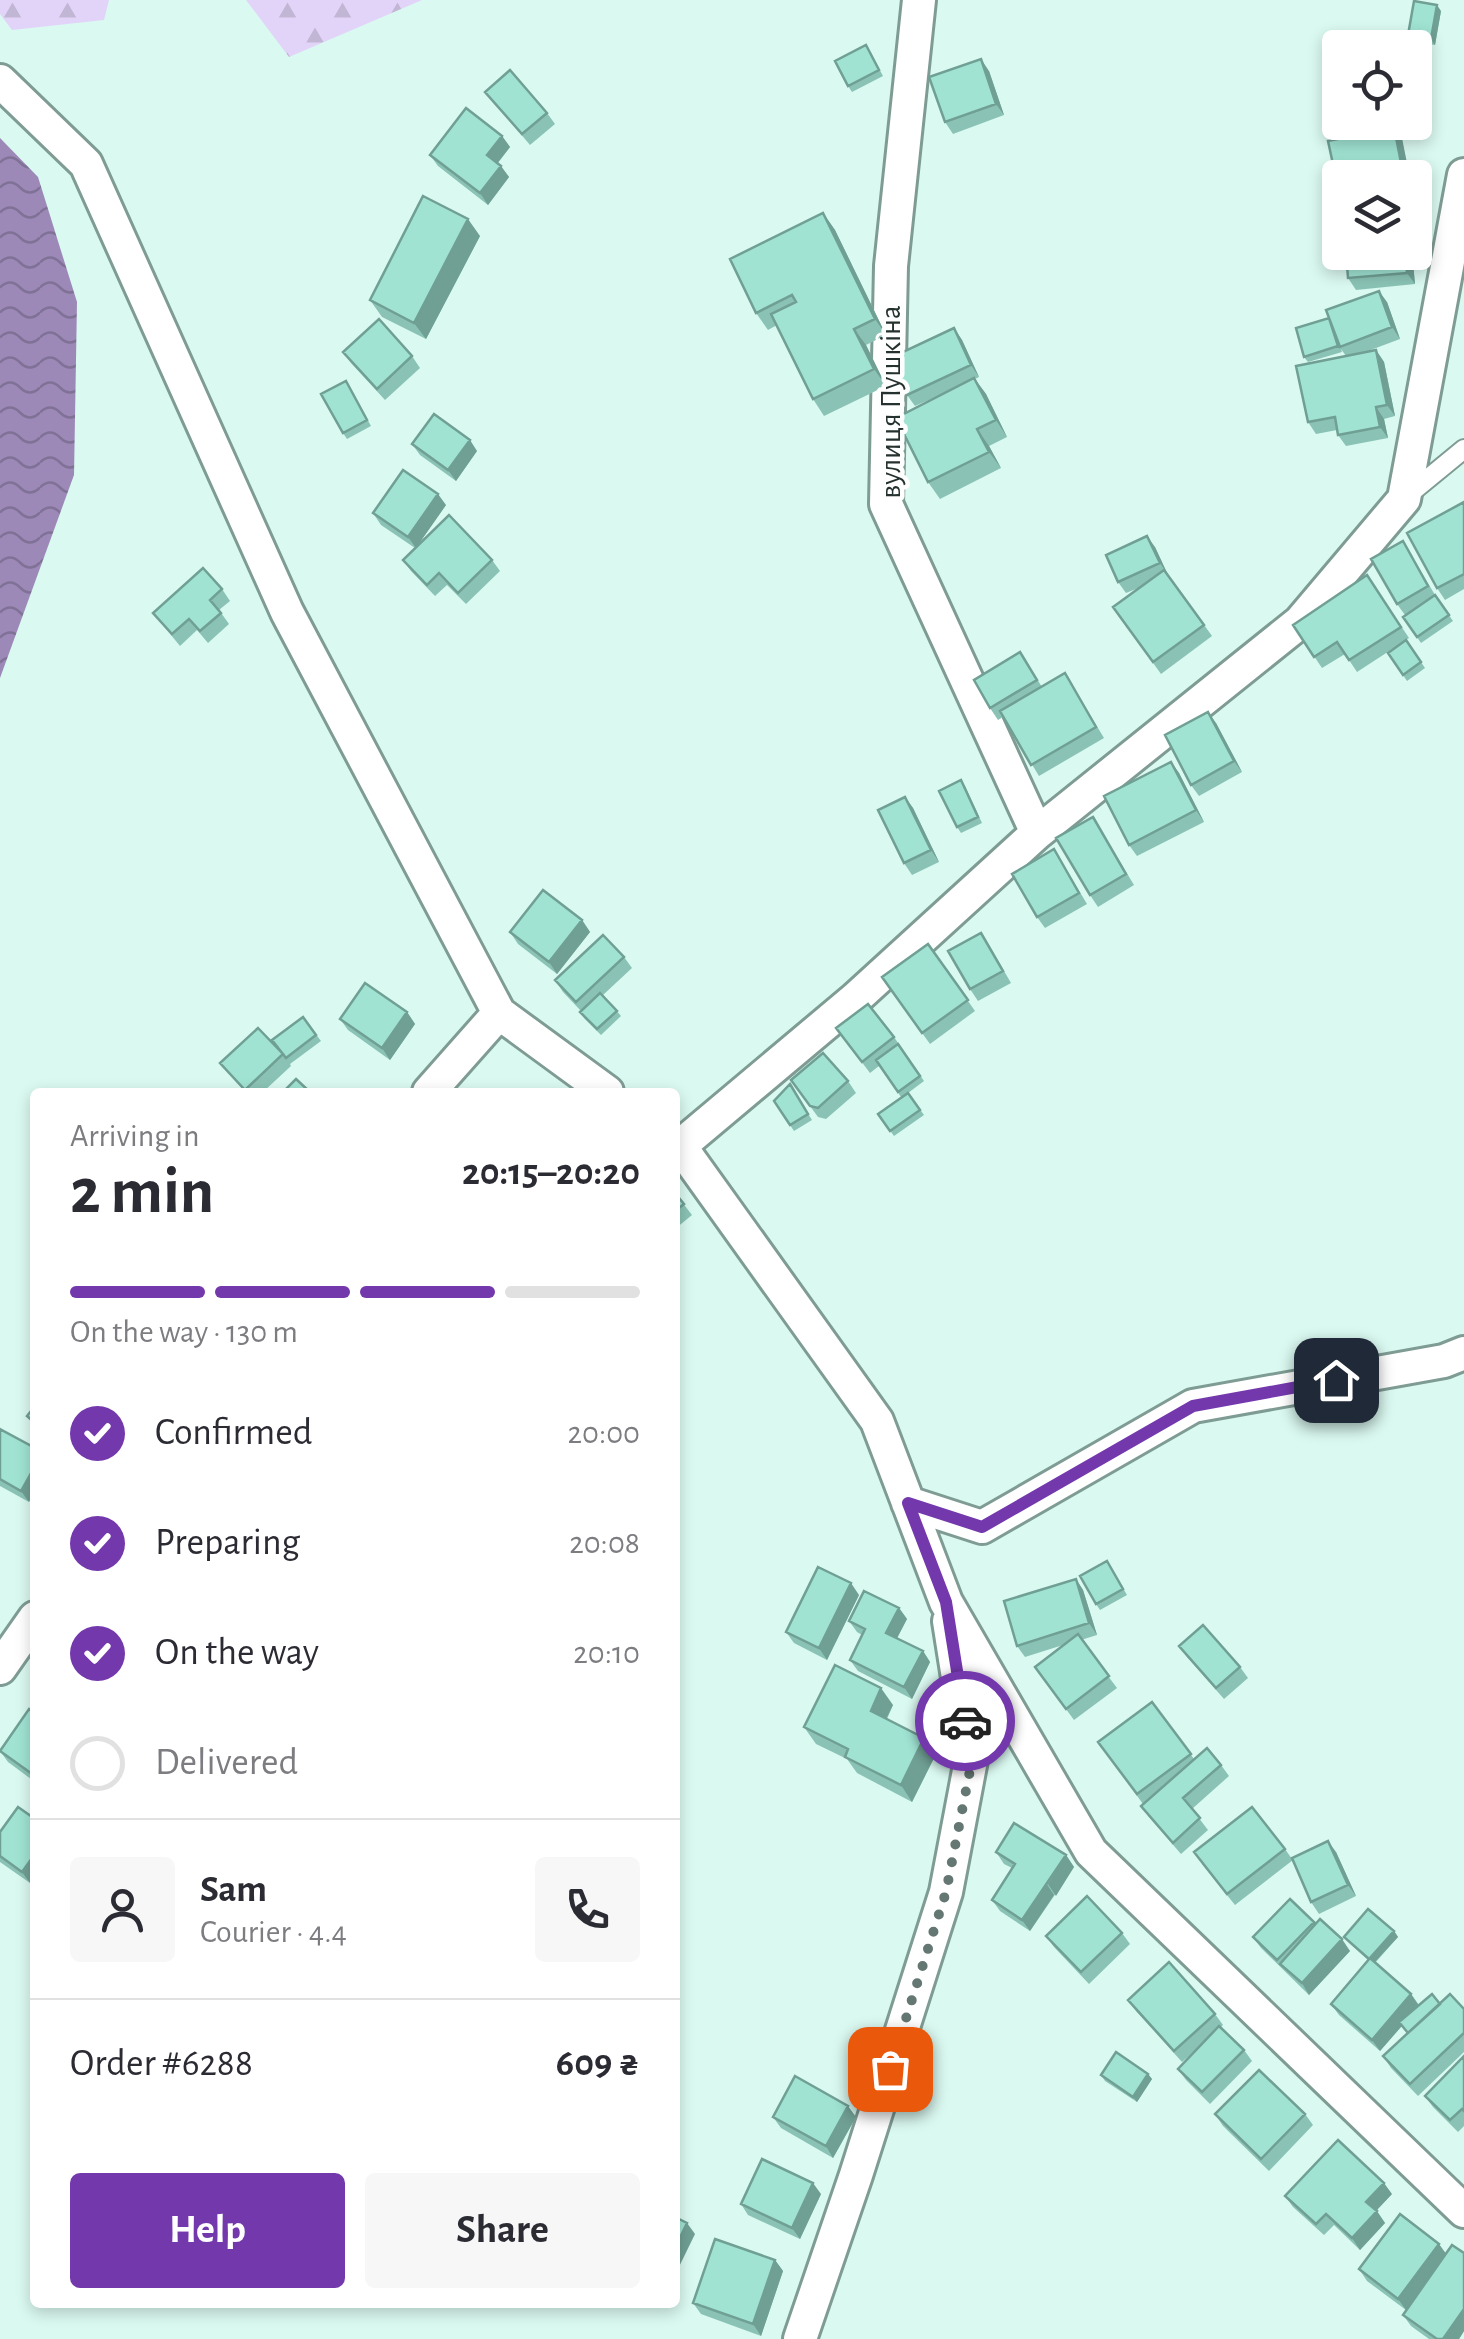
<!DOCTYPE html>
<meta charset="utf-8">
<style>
:root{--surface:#fff;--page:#f7f7f7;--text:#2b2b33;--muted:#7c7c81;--line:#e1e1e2;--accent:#7438ad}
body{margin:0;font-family:"Alegreya Sans",sans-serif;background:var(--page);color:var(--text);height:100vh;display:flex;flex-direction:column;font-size:38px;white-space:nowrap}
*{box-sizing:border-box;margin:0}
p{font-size:32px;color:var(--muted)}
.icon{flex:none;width:55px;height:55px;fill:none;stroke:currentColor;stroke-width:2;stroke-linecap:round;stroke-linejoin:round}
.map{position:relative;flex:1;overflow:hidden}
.sheet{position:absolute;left:30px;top:1088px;width:650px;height:1220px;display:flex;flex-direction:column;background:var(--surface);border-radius:10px;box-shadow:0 5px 15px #0003}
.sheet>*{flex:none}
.controls{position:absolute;left:1322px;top:30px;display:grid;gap:20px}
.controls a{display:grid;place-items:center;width:110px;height:110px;border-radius:10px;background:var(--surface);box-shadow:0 5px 15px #0003;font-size:50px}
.pin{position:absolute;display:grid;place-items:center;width:85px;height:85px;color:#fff;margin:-42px;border-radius:20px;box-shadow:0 5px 15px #0006}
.courier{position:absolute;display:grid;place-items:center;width:100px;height:100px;margin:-50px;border:8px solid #7438ad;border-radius:50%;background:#fff;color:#222;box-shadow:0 2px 12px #0007}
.overview em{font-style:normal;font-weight:700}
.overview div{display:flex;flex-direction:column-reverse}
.overview{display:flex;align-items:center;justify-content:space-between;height:170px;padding:0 40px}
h1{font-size:65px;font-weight:700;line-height:75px}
.bar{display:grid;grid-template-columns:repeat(4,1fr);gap:15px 10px;align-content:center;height:120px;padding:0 40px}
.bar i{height:12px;border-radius:8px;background:var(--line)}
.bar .active{background:var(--accent)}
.bar p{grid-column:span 4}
.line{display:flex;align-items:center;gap:25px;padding:0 40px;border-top:2px solid var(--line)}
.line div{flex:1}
.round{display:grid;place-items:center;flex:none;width:105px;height:105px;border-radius:10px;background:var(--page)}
ol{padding:0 40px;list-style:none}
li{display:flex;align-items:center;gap:30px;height:110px}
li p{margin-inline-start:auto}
li .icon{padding:10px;border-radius:50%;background:var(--accent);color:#fff;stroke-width:4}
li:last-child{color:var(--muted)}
li i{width:55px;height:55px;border:5px solid var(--line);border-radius:50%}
.primary-button{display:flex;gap:20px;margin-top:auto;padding:20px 40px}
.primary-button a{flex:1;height:115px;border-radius:10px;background:var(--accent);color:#fff;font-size:40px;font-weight:700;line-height:115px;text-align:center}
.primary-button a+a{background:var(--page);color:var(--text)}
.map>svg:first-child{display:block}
.forest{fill:url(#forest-firs)}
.water{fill:url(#water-waves)}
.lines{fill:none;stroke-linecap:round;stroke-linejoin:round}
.service-casing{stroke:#7f9c94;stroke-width:22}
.minor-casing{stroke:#7f9c94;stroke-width:38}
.service{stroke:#fff;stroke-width:18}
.minor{stroke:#fff;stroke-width:32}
.wall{fill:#8ac3b5}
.shaded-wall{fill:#709f94}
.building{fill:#a0e3d3;stroke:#709f94;stroke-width:2.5}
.done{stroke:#647772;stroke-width:10;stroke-dasharray:0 18}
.route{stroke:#7438ad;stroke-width:12}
.labels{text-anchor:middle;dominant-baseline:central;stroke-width:9;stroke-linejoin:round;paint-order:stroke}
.street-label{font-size:30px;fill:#25312e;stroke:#fefefe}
</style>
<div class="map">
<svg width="1464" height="2339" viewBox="0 0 1464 2339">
<defs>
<pattern id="forest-firs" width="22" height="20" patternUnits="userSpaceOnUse" patternTransform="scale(2.5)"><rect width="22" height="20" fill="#e2d4f8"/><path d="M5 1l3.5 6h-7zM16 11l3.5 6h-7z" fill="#c2b6d5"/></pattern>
<pattern id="water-waves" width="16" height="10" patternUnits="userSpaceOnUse" patternTransform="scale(2.5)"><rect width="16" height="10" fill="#9d89b8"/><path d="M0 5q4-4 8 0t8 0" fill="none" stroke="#807196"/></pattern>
</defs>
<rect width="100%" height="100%" fill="#daf9f1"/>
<!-- forest -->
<path class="forest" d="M0 0H109L104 20 12 30 0 14Z
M246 0H422L289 57Z"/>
<!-- water -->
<path class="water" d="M0 138 38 177 77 302 74 475 0 678Z"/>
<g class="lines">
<!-- service casing -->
<g class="service-casing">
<path id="service" d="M1408 495 1464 449"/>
</g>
<!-- minor casing -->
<g class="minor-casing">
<path id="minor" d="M919 0 891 266 886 504 1037 833
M0 81 86 164 287 612 499 1013 607 1092
M429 1092 499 1013
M675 1142 680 1146 877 1421 946 1602 1091 1852 1464 2211
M680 1146 855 999 1037 833 1300 622 1404 499 1464 175
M908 1503 982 1527 1193 1406 1444 1361 1464 1353
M0 1668 35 1618
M800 2339 856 2175 946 1892 971 1760 949 1621"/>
</g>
<!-- service -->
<use href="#service" class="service"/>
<!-- minor -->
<use href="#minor" class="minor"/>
</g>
<!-- wall -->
<path class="wall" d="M1441 11 1435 45 1412 41 1408 35Z
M866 45 883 76 852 92 848 86Z
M989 71 1004 115 953 134 945 122Z
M485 92 547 113 555 124 530 145Z
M502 136 510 147 498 163 509 177 488 205 438 166 430 155Z
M823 213 835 230 886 335 866 345 886 386 824 416 813 399 777 325 768 330 756 313Z
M480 236 426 339 382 317 370 300Z
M1346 252H1412L1415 284 1356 290 1348 278Z
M1387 302 1400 339 1360 354 1376 350 1384 362 1395 416 1384 419 1388 438 1346 446 1338 435 1337 430 1316 434 1308 422 1346 356 1341 349 1342 352 1308 362 1304 357Z
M954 328 962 340 979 377 975 379 986 394 1007 437 989 446 1001 468 940 499 928 482 947 392 915 406 907 395Z
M343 352 412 356 420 368 385 400 351 363Z
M346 381 371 426 347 439 343 433Z
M412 444 477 451 456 481 420 455Z
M1464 502V589L1445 600 1437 588Z
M446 505 417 546 492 560 500 571 466 604 447 585 435 596 411 571 403 560 415 548 381 525 373 513Z
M1403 541 1435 595 1453 621 1421 643 1403 617 1405 615 1397 604Z
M1155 547 1167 573 1212 636 1161 674 1113 607 1141 587 1126 593 1118 582Z
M1367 575 1409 638 1406 640 1425 668 1407 681 1388 653 1400 644 1357 672 1345 654 1322 668 1293 625Z
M222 589 230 601 219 610 229 624 208 643 197 630 180 646 153 613Z
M1020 652 1042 687 1065 673 1104 738 1039 776 1003 717 998 720 990 708Z
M1216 723 1242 772 1199 796 1191 785Z
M1171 762 1179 773 1204 822 1137 856 1129 845Z
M965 786 982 823 961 833 957 827Z
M905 797 913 808 939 862 912 875 904 863Z
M1093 817 1134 885 1098 907 1090 895Z
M1054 849 1087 904 1045 928 1037 917Z
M582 920 590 932 557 974 518 944 510 932Z
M928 944 975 1011 930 1044 882 977Z
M989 945 1011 983 978 1001 970 989Z
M624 957 632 968 603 995 621 1016 601 1035 584 1018 581 1011 563 992 555 980Z
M407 1012 415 1024 390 1060 348 1030 340 1019Z
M303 1017 321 1041 290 1064 291 1066 263 1092H245L220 1063 281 1052Z
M836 1028 894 1037 924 1081 908 1093 924 1115 894 1136 878 1114 901 1097 879 1066 870 1073Z
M791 1080 848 1081 856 1093 826 1119 818 1117Z
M790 1085 812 1120 794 1131 790 1125Z
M675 1193 692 1215 675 1229Z
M0 1429 29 1502 0 1486Z
M1107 1561 1127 1595 1100 1610 1096 1604Z
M1076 1579 1083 1590 1097 1635 1081 1640 1117 1688 1074 1720 1035 1667 1063 1645 1025 1657 1017 1646Z
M859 1595 827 1660 794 1643 786 1632Z
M899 1608 907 1619 897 1638 923 1651 930 1662 912 1699 858 1671 850 1660 862 1635 857 1632 849 1621Z
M1179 1646 1240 1667 1248 1678 1224 1699 1187 1657Z
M1152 1702 1194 1759 1221 1765 1229 1776 1192 1809 1208 1830 1181 1854 1149 1817 1141 1806 1143 1804 1098 1742Z
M893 1705 887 1719 924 1738 936 1754 912 1802 857 1773 847 1759 816 1744 804 1727Z
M35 1714V1782L8 1762 0 1751Z
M0 1832 30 1883 0 1862Z
M1285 1849 1292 1859 1336 1852 1356 1896 1319 1914 1311 1902 1293 1860 1235 1905 1202 1864Z
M996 1852 1066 1855 1074 1867 1030 1931 1000 1911 992 1900 1012 1868 1004 1864Z
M1290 1899 1315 1924 1350 1951 1309 1995 1261 1948 1253 1937Z
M1394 1931 1398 1937 1375 1963 1411 1994 1419 2005 1440 2004 1464 2009V2052L1418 2096 1391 2068 1383 2056 1408 2033 1402 2026 1380 2051 1339 2015 1331 2004 1368 1960 1348 1942 1344 1937Z
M1122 1933 1130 1944 1089 1984 1054 1947 1046 1936Z
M1128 2000 1215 2014 1223 2025 1221 2027 1244 2050 1252 2061 1210 2104 1186 2080 1178 2069 1200 2046 1182 2062 1136 2011Z
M1464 2056V2126L1458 2132 1433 2107 1425 2096Z
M1148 2074 1152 2079 1137 2102 1105 2081 1101 2075Z
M1215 2114H1305L1313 2125 1269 2171 1223 2126Z
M773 2117H856L833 2158 781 2128Z
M821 2194 800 2239 748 2215 741 2204Z
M1392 2194 1376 2211 1385 2223 1360 2250 1334 2225 1324 2235 1293 2207 1285 2196Z
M775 2260 783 2271 761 2336 701 2314 693 2303Z
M1359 2269 1464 2331 1459 2339H1429L1411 2326 1403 2315 1406 2310 1367 2281Z"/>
<!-- shaded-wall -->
<path class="shaded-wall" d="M1437 5 1441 11 1435 45 1431 39Z
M981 59 989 71 1004 115 996 104Z
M1394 127 1402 138 1410 178H1404Z
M502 136 510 147 495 166 487 155Z
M501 166 509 177 488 205 480 193Z
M823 213 835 230 886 335 875 319Z
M468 219 480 236 426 339 414 323Z
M1405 252H1412L1415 284 1407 273Z
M1379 291 1387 302 1400 339 1392 327Z
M954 328 962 340 979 377 971 365Z
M854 329 866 345 886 386 874 369Z
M1376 350 1384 362 1395 416 1387 405Z
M974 378 986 394 1007 437 996 420Z
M1376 407 1384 419 1388 438 1380 427Z
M977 429 989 446 1001 468 989 452Z
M470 440 477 451 456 481 448 470Z
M438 494 446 505 416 548 408 537Z
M1147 536 1155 547 1168 575 1160 563Z
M1208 712 1216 723 1242 772 1234 761Z
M1171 762 1179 773 1204 822 1196 810Z
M905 797 913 808 939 862 931 850Z
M582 920 590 932 557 974 549 962Z
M407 1012 415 1024 390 1060 382 1048Z
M35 1466V1492L29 1502 21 1491Z
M1076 1579 1083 1590 1097 1635 1089 1623Z
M851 1583 859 1595 827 1660 819 1648Z
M899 1608 907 1619 894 1644 886 1633Z
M923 1651 930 1662 912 1699 904 1687Z
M881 1688 893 1705 882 1727 871 1711Z
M924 1738 936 1754 912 1802 901 1785Z
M1328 1841 1336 1852 1356 1896 1348 1885Z
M35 1854V1877L30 1883 22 1872Z
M1066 1855 1074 1867 1056 1896 1048 1884Z
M1046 1883 1054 1895 1030 1931 1022 1920Z
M1394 1931 1398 1937 1373 1964 1369 1959Z
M1342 1939 1350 1951 1309 1995 1302 1983Z
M1411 1994 1419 2006 1380 2051 1372 2040Z
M1148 2074 1152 2079 1137 2102 1133 2097Z
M848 2106 856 2117 833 2158 826 2146Z
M813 2183 821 2194 800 2239 792 2228Z
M1384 2183 1392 2194 1374 2213 1366 2202Z
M1377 2211 1385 2223 1360 2250 1352 2238Z
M687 2223 695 2234 675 2275V2248Z
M1439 2244 1447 2255 1406 2310 1398 2299Z
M775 2260 783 2271 761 2336 753 2324Z
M1464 2309V2331L1459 2339H1443Z"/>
<!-- building -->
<path class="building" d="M1414 1 1437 5 1431 39 1408 35Z
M866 45 879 70 848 86 835 61Z
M981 59 996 104 945 122 929 77Z
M510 70 547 113 522 134 485 92Z
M466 108 502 136 487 155 501 166 480 193 430 155Z
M1394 127 1404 178H1340V197L1328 141Z
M423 196 468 219 414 323 370 300Z
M823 213 875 319 854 329 874 369 813 399 771 314 796 302 792 295 756 313 730 259Z
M1346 252H1405L1407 273 1348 278Z
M1379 291 1392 327 1340 347 1326 310Z
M1329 318 1338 346 1304 357 1296 328Z
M379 319 412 356 377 389 343 352Z
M954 328 971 365 907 395 890 358Z
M1376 350 1387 405 1376 407 1380 427 1338 435 1335 417 1308 422 1296 366Z
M974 378 996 420 977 429 989 452 928 482 896 418Z
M346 381 367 420 343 433 321 394Z
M434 414 470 440 448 470 412 444Z
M403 470 438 494 408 537 373 513Z
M1464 502V574L1437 588 1407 533Z
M449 515 492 560 458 593 439 573 427 585 403 560Z
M1147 536 1160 563 1118 582 1106 555Z
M1403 541 1428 586 1397 604 1371 559Z
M203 568 222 589 210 600 221 613 200 631 189 619 172 634 153 613Z
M1164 570 1204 625 1153 662 1113 607Z
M1367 575 1401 627 1349 660 1337 642 1314 657 1293 625Z
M1435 595 1449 615 1417 637 1403 617Z
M1406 640 1421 662 1403 675 1388 653Z
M1020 652 1037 680 990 708 974 680Z
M1065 673 1096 727 1031 765 1000 711Z
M1208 712 1234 761 1191 785 1165 735Z
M1171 762 1196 810 1129 845 1104 796Z
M961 780 978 817 957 827 939 791Z
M905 797 931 850 904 863 878 810Z
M1093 817 1126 874 1090 895 1056 838Z
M1054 849 1079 893 1037 917 1012 874Z
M543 890 582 920 549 962 510 932Z
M981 933 1003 971 970 989 948 951Z
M603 935 624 957 576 1002 555 980Z
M928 944 968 1000 922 1033 882 977Z
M365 983 407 1012 382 1048 340 1019Z
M600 993 617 1011 597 1029 580 1012Z
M868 1004 894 1037 862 1062 836 1028Z
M303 1017 316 1035 286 1058 272 1040Z
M258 1028 283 1054 245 1090 220 1063Z
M898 1044 920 1076 898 1092 876 1060Z
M823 1053 848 1081 818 1108 810 1106 791 1080Z
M296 1079 310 1092H283Z
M790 1084 808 1114 790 1125 774 1101Z
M908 1093 920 1110 890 1131 878 1114Z
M675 1193 684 1204 675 1211Z
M35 1406V1423L27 1416Z
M0 1429 35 1448V1466L21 1491 0 1479Z
M1107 1561 1123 1589 1096 1604 1080 1576Z
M818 1567 851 1583 819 1648 786 1632Z
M1076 1579 1089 1623 1017 1646 1004 1601Z
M864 1591 899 1608 886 1633 923 1651 904 1687 850 1660 865 1629 849 1621Z
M1203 1625 1240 1667 1216 1688 1179 1646Z
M1078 1634 1109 1676 1066 1709 1035 1667Z
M835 1665 881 1688 871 1711 924 1738 901 1785 845 1757 848 1749 804 1727Z
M1152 1702 1191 1754 1137 1794 1098 1742Z
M29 1709 35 1714V1776L0 1751Z
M1207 1748 1221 1765 1183 1798 1200 1818 1173 1843 1141 1806Z
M18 1807 35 1819V1854L22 1872 0 1856V1832Z
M1252 1807 1285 1849 1227 1894 1194 1852Z
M1014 1823 1066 1855 1022 1920 992 1900 1015 1864 996 1852Z
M1328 1841 1348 1885 1311 1902 1292 1858Z
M1087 1896 1122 1933 1081 1972 1046 1936Z
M1290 1899 1314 1922 1277 1960 1253 1937Z
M1368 1909 1394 1931 1369 1959 1344 1937Z
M1320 1919 1342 1939 1302 1983 1280 1964Z
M1370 1958 1411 1994 1372 2040 1331 2004Z
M1169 1962 1215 2014 1174 2051 1128 2000Z
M1432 1994 1440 2004 1408 2033 1399 2022Z
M1450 1994 1464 2009V2033L1410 2084 1383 2056Z
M1219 2026 1244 2050 1202 2092 1178 2069Z
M1116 2052 1148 2074 1133 2097 1101 2075Z
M1464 2056V2111L1462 2109 1450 2120 1425 2096Z
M1259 2070 1305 2114 1261 2159 1215 2114Z
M795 2076 848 2106 826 2146 773 2117Z
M1338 2140 1384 2183 1366 2202 1377 2211 1352 2238 1326 2214 1316 2224 1285 2196Z
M762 2159 813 2183 792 2228 741 2204Z
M1400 2214 1439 2244 1398 2299 1359 2269Z
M675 2217 687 2223 675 2248Z
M715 2239 775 2260 753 2324 693 2303Z
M1452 2245 1464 2253V2309L1443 2339H1437L1403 2315Z"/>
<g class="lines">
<!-- done -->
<path class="done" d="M890 2069 946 1892 972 1760 965 1721"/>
<!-- route -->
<path class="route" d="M965 1721 946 1602 908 1503 982 1527 1193 1406 1336 1380"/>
</g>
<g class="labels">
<!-- street labels -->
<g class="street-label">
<text transform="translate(891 402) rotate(-90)">вулиця Пушкіна</text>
</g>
</g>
</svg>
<div class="controls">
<a><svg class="icon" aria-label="locate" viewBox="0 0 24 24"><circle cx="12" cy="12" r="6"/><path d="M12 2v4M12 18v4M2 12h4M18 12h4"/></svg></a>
<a><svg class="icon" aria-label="layers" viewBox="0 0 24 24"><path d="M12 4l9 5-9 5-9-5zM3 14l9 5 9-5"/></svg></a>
</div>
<div class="pin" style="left:890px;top:2069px;background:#ea580c"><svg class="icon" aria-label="bag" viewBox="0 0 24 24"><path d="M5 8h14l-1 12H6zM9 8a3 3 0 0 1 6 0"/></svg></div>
<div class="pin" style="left:1336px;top:1380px;background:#1f2937"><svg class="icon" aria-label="home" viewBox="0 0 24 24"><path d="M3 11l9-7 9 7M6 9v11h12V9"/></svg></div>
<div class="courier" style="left:965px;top:1721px"><svg class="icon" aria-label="car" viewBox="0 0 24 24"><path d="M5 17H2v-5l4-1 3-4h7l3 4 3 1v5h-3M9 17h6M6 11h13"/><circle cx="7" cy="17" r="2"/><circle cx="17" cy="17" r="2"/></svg></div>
<section class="sheet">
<div class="overview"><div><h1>2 min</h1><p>Arriving in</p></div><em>20:15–20:20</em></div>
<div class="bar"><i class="active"></i><i class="active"></i><i class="active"></i><i></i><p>On the way · 130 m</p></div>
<ol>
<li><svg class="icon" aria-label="check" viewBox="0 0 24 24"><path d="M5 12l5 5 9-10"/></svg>Confirmed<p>20:00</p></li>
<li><svg class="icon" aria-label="check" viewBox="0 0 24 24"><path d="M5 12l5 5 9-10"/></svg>Preparing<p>20:08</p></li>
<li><svg class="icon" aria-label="check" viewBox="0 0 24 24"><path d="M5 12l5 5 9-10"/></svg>On the way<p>20:10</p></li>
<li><i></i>Delivered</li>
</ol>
<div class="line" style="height:180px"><a class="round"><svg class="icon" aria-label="person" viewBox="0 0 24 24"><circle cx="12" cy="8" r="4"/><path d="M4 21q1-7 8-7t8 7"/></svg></a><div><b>Sam</b><p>Courier · 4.4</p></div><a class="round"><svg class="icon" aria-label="phone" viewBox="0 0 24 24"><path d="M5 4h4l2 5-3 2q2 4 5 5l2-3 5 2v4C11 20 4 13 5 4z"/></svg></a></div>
<div class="line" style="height:130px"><div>Order #6288</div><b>609 ₴</b></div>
<div class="primary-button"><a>Help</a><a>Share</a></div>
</section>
</div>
